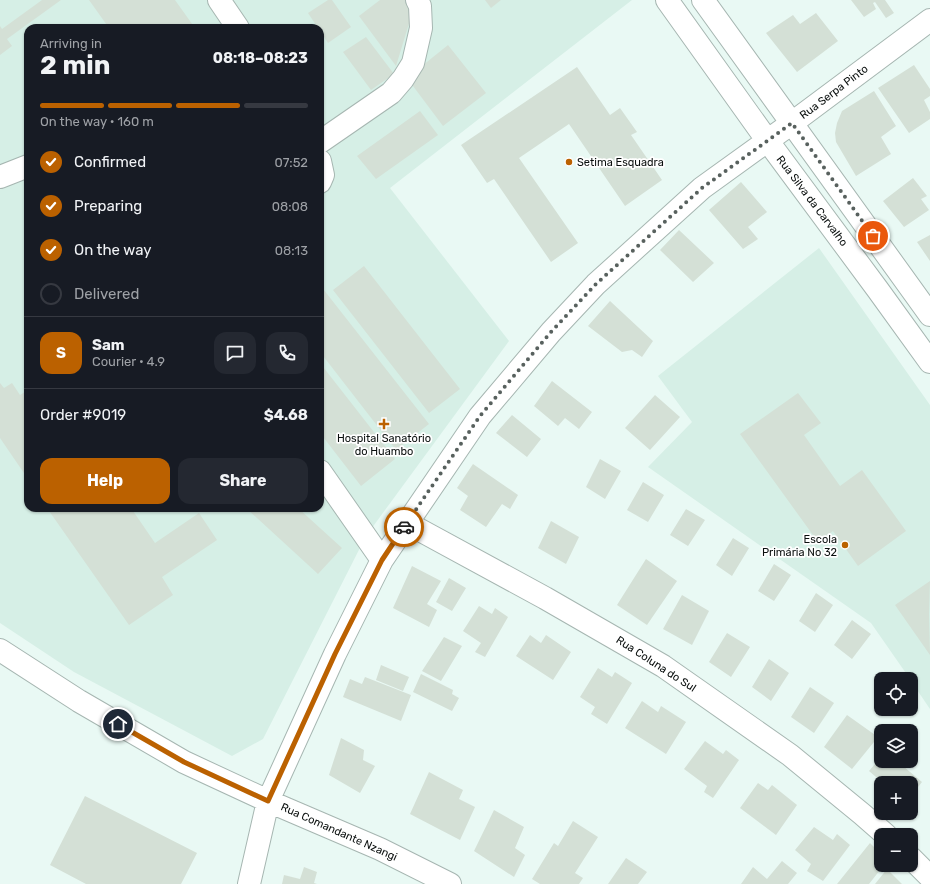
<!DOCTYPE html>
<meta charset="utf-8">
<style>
:root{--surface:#171b24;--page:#242831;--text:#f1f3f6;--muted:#9ea1a6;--line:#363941;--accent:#bb6100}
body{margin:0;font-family:Rubik,sans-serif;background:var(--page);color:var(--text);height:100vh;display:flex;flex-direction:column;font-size:15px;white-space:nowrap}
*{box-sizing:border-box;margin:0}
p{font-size:13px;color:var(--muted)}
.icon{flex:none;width:22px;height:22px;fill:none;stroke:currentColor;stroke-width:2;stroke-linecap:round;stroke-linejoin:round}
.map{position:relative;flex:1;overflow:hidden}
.drawer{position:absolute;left:24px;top:24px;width:300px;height:488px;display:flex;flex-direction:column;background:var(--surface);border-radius:12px;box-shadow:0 1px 3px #0004}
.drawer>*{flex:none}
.tools{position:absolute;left:874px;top:672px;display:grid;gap:8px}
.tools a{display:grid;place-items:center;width:44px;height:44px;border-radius:8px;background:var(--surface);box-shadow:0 1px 3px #0004;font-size:20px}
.pin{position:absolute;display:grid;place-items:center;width:34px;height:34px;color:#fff;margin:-17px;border:2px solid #fff;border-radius:50%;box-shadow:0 1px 4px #0007}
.courier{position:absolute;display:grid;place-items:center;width:40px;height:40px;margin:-20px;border:3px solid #bb6100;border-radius:50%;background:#fff;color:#222;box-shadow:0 1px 5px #0007}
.head em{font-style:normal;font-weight:700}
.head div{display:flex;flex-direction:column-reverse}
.head{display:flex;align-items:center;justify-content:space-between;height:68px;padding:0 16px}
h1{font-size:26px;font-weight:700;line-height:30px}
.bar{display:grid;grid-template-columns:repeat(4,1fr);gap:6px 4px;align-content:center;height:48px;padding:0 16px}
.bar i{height:5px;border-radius:3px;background:var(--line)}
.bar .current{background:var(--accent)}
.bar p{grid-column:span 4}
.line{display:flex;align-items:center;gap:10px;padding:0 16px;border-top:1px solid var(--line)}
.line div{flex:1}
.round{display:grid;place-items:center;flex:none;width:42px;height:42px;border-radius:12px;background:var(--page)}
ol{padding:0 16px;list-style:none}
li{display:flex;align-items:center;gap:12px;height:44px}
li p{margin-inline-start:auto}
li .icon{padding:4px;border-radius:50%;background:var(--accent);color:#fff;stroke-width:4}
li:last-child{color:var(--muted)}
li i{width:22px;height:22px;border:2px solid var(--line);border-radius:50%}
.primary-button{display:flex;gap:8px;margin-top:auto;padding:8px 16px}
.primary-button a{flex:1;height:46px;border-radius:12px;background:var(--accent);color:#fff;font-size:16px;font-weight:700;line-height:46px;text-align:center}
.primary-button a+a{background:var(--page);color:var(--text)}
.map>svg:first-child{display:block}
.built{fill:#d6efe6;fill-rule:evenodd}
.building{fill:#d4e0d6}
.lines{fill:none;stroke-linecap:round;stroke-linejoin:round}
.minor-casing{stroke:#a6b6b1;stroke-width:24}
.minor{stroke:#fff;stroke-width:22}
.done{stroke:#58615e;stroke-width:4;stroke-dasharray:0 7.2}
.route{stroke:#bb6100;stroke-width:5}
.poi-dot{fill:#bb6100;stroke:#fff;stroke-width:1.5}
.labels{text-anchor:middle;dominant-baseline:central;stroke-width:3.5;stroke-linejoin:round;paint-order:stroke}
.street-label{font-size:11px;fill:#0a0f0e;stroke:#fff}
.poi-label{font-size:11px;fill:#0a0f0e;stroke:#fff;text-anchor:start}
</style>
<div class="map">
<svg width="930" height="884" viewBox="0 0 930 884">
<rect width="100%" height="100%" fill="#e9f9f4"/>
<!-- built -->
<path class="built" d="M0 0H632L390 188 509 341 366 536 263 739 232 756 74 672 0 623ZM28 28H320V508H28Z
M819 248 930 405V709L911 681V679H910L871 623 648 467 692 422 658 376Z"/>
<!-- building -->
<path class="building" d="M42 0H61L7 39 12 46 0 55V26L2 29Z
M89 0H175L195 28H109Z
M328 0H332L351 27 328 43 320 31V28H318L308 13Z
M380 0H413L415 4 396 66 359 16Z
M485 0H501L491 8Z
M851 0H885L894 13 886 18 875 2 873 3 876 9 864 17Z
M816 13 838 41 797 72 766 33 793 15 800 24Z
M366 37 394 74 371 90 343 52Z
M448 45 486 93 443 126 407 78Z
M914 65 930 89V96L924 100 930 112V119L909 133 878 88Z
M577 67 610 115 620 108 637 132 631 135 662 180 625 206 569 124 519 158 578 243 551 262 494 179 487 183 461 145Z
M874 91 896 126 881 137 891 154 856 176 836 142 835 133 837 123 842 111Z
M420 111 438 135 376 179 357 156Z
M913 178 927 196 921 199 929 210 904 227 883 201Z
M741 182 767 212 748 227 758 239 743 249 709 210Z
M679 230 714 263 693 282 660 250Z
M930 235V261L917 242Z
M364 266 460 389 429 413 333 290Z
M320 285 429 424 396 450 320 352Z
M610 301 653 341 642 357 632 350 622 352 588 326Z
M320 363 395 459 361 486 320 433Z
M552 381 592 412 579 429 565 418 558 426 534 406Z
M0 383 4 388 12 383 20 395 28 390V479L0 438Z
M798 393 821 423 804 435 840 486 862 470 906 531 858 566 833 531 818 542 740 434Z
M655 395 680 417 650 450 625 428Z
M512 415 541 439 527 457 496 433Z
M600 459 621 471 605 499 586 487Z
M473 464 518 495 510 509 502 504 486 527 460 510 468 496 457 488Z
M643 482 664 495 648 522 627 510Z
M47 508H131L155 543 199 513 217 540 162 577 173 595 129 625Z
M246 508H298L342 548 318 574Z
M686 509 705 520 688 546 670 535Z
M551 521 579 537 566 564 538 548Z
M733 538 749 548 732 576 716 565Z
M646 559 677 581 647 625 617 605Z
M774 564 791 575 774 601 758 591Z
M412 566 441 581 427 604 437 610 429 627 393 608Z
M449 578 466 588 452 611 436 602Z
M930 581 929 614 930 655 895 605Z
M816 593 833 605 815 632 799 621Z
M682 595 709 611 692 645 663 629Z
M479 606 492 614 495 608 508 617 485 657 475 652 481 643 463 631Z
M852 620 871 634 852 659 834 645Z
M727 633 750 647 731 677 709 662Z
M530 635 541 643 546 635 571 652 553 680 516 656Z
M444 637 462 646 441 681 422 671Z
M769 659 789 673 771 701 752 687Z
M381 665 409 677 403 691 376 680Z
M598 668 612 677 615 672 632 683 607 724 591 714 595 707 580 697Z
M421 674 453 690 452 694 459 698 452 711 413 692Z
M365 677 411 695 401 721 343 697 350 679 362 684Z
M810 687 834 703 814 733 791 717Z
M642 701 658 712 661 706 686 722 666 754 625 728Z
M847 715 878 737 852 769 824 747Z
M341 738 364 750 363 760 375 766 360 793 329 775Z
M705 741 723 754 726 750 739 760 713 798 704 792 707 786 684 769Z
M881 757V761H897L922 782 911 796V783H883L869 771Z
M429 772 463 790 459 799 475 807 460 840 410 814Z
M758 783 768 790 772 785 797 805 776 835 740 808Z
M85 796 197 853 181 884H86L50 865Z
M494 810 524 827 515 848 525 855 514 877 474 851Z
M573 821 598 837 575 873 583 878 579 884H540L532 879 554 843 558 846Z
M814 827 833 840 837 834 850 845 823 881 807 871 811 864 795 850Z
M870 843 881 854V865H884L869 884H837Z
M626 858 647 872 638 884H608Z
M782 861 797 873 788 884H741L753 867 767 879Z
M304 867 317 872 314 883 317 884H282L284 875 300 879Z
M887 869 902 884H875Z"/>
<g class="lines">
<!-- minor casing -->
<g class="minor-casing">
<path id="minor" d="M219 0 238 28
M667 0 767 140 878 290 930 362
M703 0 930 315
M320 142 391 93 403 79 413 63 421 28 420 6 417 0
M320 161 323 175 320 182
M0 177 28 166
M320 471 382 560
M407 523 545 598 663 666 790 755 862 814 886 835
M0 650 79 701 184 762 268 801 380 849 450 884
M911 858 930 877
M249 884 268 801 335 654 382 560 480 416 551 332 596 284 702 188 792 123 930 20"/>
</g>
<!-- minor -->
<use href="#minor" class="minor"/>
</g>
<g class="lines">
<!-- done -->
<path class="done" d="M404 527 480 416 551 332 596 284 702 188 792 123 873 236"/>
<!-- route -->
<path class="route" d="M118 724 184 762 268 801 335 654 382 560 404 527"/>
</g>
<!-- markers -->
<g class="poi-dot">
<circle cx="569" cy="162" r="4"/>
<path d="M382 418h4v4h4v4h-4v4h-4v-4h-4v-4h4z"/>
<circle cx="845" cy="545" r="4"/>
</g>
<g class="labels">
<!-- street labels -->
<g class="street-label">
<text transform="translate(834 92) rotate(-37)">Rua Serpa Pinto</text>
<text transform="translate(812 201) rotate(53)">Rua Silva da Carvalho</text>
<text transform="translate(656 664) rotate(33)">Rua Coluna do Sul</text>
<text transform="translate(339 832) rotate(24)">Rua Comandante Nzangi</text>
</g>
<!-- poi labels -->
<g class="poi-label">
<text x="577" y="162">Setima Esquadra</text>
<text x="384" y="438" text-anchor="middle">Hospital Sanatório<tspan x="384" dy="13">do Huambo</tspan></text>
<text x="837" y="539" text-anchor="end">Escola<tspan x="837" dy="13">Primária No 32</tspan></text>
</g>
</g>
</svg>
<div class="tools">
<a><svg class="icon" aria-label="locate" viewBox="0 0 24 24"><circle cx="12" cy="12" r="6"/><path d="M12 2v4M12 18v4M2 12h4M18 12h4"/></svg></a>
<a><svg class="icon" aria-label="layers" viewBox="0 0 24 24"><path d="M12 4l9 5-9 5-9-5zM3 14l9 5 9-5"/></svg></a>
<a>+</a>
<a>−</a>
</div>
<div class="pin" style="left:873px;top:236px;background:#ea580c"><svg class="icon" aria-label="bag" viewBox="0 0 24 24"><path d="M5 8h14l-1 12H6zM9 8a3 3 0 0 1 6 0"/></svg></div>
<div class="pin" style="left:118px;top:724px;background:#1f2937"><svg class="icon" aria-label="home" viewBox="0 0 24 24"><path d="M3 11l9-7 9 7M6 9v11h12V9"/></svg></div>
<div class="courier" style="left:404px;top:527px"><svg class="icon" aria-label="car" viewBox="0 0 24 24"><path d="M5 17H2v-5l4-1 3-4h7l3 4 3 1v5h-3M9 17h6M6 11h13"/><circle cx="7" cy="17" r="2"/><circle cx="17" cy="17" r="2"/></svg></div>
<section class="drawer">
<div class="head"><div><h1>2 min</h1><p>Arriving in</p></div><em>08:18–08:23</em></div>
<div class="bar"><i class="current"></i><i class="current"></i><i class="current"></i><i></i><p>On the way · 160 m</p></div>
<ol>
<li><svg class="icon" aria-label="check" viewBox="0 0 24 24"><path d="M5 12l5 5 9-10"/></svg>Confirmed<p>07:52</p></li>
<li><svg class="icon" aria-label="check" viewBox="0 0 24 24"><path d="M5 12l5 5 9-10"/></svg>Preparing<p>08:08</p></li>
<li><svg class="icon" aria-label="check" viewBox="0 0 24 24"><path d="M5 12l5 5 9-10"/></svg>On the way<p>08:13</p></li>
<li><i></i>Delivered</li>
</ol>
<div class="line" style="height:72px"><b class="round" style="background:var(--accent);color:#fff">S</b><div><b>Sam</b><p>Courier · 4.9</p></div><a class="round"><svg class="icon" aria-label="chat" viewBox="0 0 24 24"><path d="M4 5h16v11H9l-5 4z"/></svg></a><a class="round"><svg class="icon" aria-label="phone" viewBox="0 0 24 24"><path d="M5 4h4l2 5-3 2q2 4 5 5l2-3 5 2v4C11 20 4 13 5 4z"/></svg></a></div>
<div class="line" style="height:52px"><div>Order #9019</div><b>$4.68</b></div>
<div class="primary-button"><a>Help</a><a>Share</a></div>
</section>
</div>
